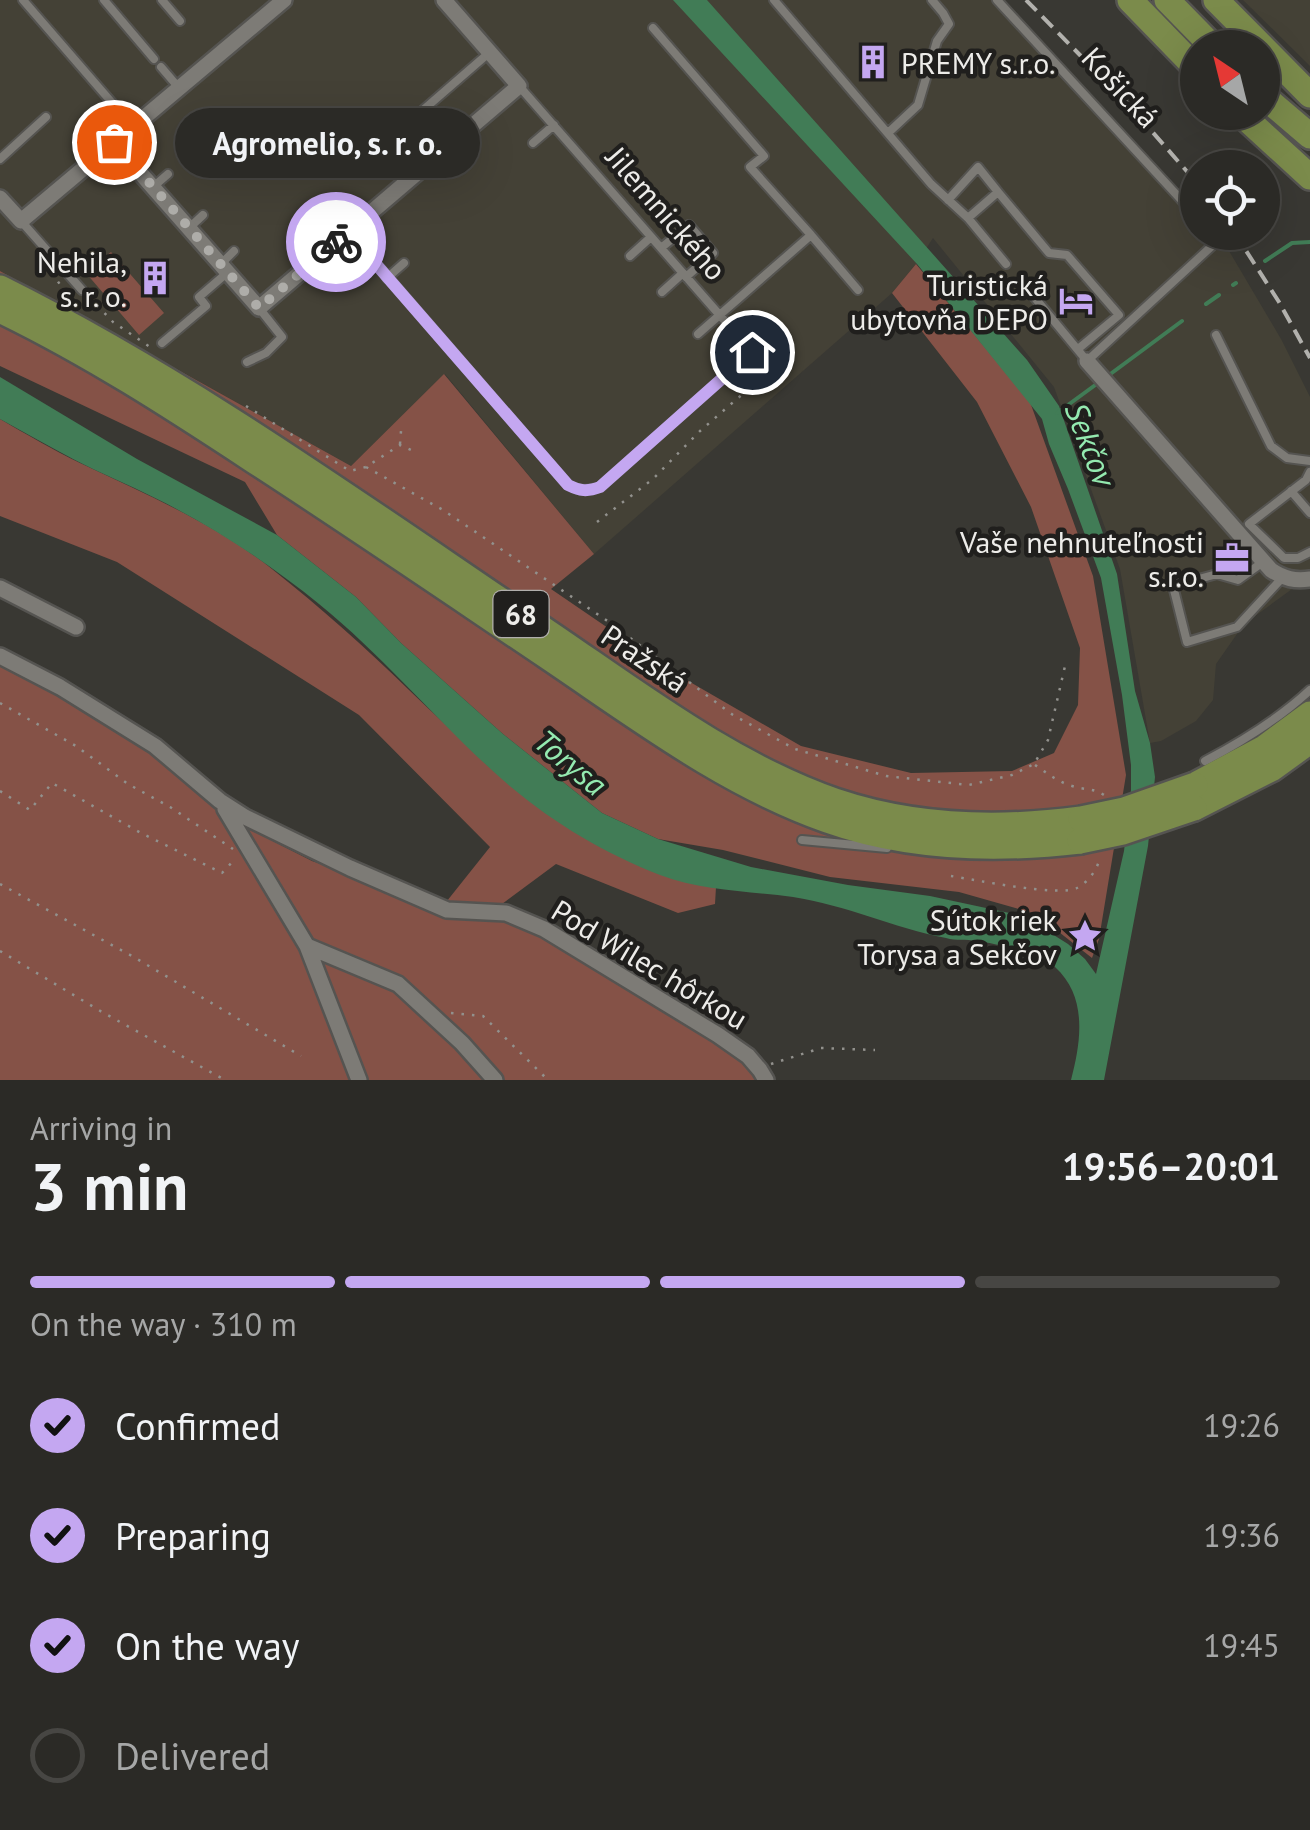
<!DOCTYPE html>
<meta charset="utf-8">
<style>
:root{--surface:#2b2a26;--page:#33322e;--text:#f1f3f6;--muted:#a6a7a7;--line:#474643;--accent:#c4a7f1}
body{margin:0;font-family:"PT Sans",sans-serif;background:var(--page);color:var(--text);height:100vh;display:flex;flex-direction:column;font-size:38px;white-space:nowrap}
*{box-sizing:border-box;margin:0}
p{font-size:32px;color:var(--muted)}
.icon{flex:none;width:55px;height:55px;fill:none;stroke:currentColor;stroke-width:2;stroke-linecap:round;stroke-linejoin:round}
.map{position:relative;height:1080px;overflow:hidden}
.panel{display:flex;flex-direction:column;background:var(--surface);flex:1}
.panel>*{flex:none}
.needle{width:65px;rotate:325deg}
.buttons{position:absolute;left:1180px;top:30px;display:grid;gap:20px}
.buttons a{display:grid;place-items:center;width:100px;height:100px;border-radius:50%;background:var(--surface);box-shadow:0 10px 40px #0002,0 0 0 2px var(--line);font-size:50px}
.pin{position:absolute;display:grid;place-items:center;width:85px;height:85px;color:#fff;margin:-42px;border:5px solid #fff;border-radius:50%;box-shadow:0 2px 10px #0007}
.courier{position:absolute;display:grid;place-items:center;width:100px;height:100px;margin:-50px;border:8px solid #c4a7f1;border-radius:50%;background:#fff;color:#222;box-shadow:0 2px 12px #0007}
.bubble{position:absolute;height:70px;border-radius:35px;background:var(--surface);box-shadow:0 10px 40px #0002,0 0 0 2px var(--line);font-size:32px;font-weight:600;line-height:70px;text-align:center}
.headline em{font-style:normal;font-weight:600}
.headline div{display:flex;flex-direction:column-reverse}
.headline{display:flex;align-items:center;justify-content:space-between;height:170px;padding:0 30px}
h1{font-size:65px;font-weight:600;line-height:75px}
.bar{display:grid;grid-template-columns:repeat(4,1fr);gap:15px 10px;align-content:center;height:120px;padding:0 30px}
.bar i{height:12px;border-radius:8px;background:var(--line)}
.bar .current{background:var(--accent)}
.bar p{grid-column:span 4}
ol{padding:0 30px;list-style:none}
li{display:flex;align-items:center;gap:30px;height:110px}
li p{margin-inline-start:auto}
li .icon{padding:10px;border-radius:50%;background:var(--accent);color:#111;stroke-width:4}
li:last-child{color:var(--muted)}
li i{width:55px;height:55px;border:5px solid var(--line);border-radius:50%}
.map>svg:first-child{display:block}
.built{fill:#444136}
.green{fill:#855247}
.water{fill:#417c56}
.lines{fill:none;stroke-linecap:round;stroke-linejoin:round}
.stream{stroke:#417c56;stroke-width:4}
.service-casing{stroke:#555451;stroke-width:12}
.minor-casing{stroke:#555451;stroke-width:20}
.primary-casing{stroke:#555451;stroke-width:30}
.path{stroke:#92918d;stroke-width:2.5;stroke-dasharray:2.5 8;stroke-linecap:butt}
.service{stroke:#7d7b76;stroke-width:8}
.minor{stroke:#7d7b76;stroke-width:15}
.primary{stroke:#7b8b4b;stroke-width:25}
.rail{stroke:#b2b1ad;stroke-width:4;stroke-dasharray:15 8;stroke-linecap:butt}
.primary-bridge-casing{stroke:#555451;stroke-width:30;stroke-linecap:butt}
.primary-bridge{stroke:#7b8b4b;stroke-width:25}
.done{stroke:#aeada9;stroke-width:10;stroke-dasharray:0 18}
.route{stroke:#c4a7f1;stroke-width:12}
.labels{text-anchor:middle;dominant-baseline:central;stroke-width:9;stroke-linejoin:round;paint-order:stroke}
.shield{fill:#201f1d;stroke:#b0aeac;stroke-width:2.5}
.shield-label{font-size:28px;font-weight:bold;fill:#edece9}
.poi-label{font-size:30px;fill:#edece9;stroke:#201f1d;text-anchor:end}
.street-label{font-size:30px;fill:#edece9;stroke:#201f1d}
.water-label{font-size:32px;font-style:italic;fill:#94eab0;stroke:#201f1d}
</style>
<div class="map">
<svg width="1310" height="1080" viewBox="0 0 1310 1080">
<rect width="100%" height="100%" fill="#393833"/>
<!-- built -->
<path class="built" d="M0 0H1003L1197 211 1198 232 1219 234 1281 339 1310 397V576L1244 624 1216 664 1213 700 1196 721 1161 741 1150 743 1120 569 1054 387 933 238 916 264 892 293 594 554 445 374 351 466 0 271Z
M1243 0H1310V66Z"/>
<!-- green -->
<path class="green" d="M111 252 164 313 139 335 86 273Z
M916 264 1030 402 1093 576 1126 775 1099 939 1092 958 1036 914 959 892 830 877 723 850 658 839 602 813 503 734 401 643 356 597 277 535 245 482 0 366V271L351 466 444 374 594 554 551 589 671 671 801 746 911 773 1012 771 1054 753 1078 705 1080 648 1031 507 977 402 892 293Z
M0 419C26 434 53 450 80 463 146 494 215 524 272 569 320 607 366 648 409 690 479 756 541 821 630 861 658 874 685 884 716 887L715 904 678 913 556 864 498 907 716 1039 756 1070 761 1080H0V649L44 668 193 766 214 799 225 812 263 836 312 861 443 906 490 847 359 715 117 562 0 516Z"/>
<!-- water -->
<path class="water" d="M673 0H707L1027 360 1059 406 1117 574 1135 691 1150 743 1155 777 1148 846 1104 1080H1071C1081 1042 1088 997 1055 967 1040 954 996 943 976 941 966 939 956 941 946 938 894 928 846 905 793 897 749 891 702 891 660 875 606 854 555 824 511 787 444 730 388 660 319 604 270 564 212 526 155 498 128 484 99 473 73 459 48 446 24 432 0 419V377L137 459 277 535 356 597 401 643 503 734 602 813 658 839 751 867 848 885 930 896 1014 914 1033 922 1068 944 1085 959 1096 974 1124 851 1131 790V765L1122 695 1101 578 1068 489 1049 444 1042 419 917 264Z"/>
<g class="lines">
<!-- stream -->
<path class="stream" d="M1265 261 1292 243 1310 242
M1233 285 1236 283
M1206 304 1219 295
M1105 378 1182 321
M1057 413 1098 383"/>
<!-- service casing -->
<g class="service-casing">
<path id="service" d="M23 0 133 127
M104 0 154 59
M162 0 180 21
M774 0 931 184 968 218
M997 0 1198 218
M653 28 764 156 750 167 811 235 698 334
M161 67 179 88
M415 117 490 52
M888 133 918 105 937 41 949 24 943 13 932 0
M533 143 554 125
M0 159 46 117
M153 187 168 174
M321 200 568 485C580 491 587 491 600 487L752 352 519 86
M948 200 978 167 998 192
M21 221 82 290
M302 223 327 250
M189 228 203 215
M811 235 858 290
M661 248 689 225 713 253 686 277
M630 256 651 237
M221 264 234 251
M1006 264 968 218 998 192 1049 253 1067 255 1119 315 1078 349
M387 278 404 263
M662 292 683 273
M1030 292 1087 361 1213 245 1211 232
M1216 335 1271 446 1287 458 1310 461
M162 343 206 306 199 297 228 272
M247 362 266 353 282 337 259 308
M1310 472 1306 480 1249 524 1284 558H1298L1310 552
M1291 491 1310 513
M1263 562 1238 580 1217 574 1173 586 1187 642 1237 627 1282 578
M1205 761C1243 741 1279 719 1310 690
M802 840 887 848"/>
</g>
<!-- minor casing -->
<g class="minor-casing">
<path id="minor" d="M114 143 259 308 519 86 444 0
M0 198 21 221 284 0
M1087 361 1271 570C1284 579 1295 581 1310 579
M0 588 76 627
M0 656 60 687 155 746 220 801 245 817 350 868 447 910 506 913 544 929 718 1035 748 1056 760 1070 766 1080
M225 809 307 946 359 1080
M307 946 398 984 462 1043 495 1080"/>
</g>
<!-- primary casing -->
<g class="primary-casing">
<path id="primary" d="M1130 0 1198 70
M1167 0 1214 48
M1216 0 1310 95
M1262 95 1310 136
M1239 112 1310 177
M0 288C189 382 362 507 537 625 631 688 728 764 835 801 915 828 998 830 1081 819
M0 310C89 353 171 406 253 460 352 524 450 591 548 657 637 717 725 784 827 820 909 849 995 851 1080 841
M1195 785 1264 748 1310 714
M1194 808 1273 768 1310 741"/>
</g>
<!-- path -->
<path class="path" d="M52 273 73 303
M90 298 113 322 150 347
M246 406 350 471 366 467 400 445 411 450
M400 444 401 431
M366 467 443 510 609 622 733 715 795 749 886 776 969 785 1012 775 1034 764 1048 740 1065 666
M597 522 653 479 700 431 768 372 760 361
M0 703 76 746 128 784 170 807 233 849
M1035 765C1047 773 1058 782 1072 786 1084 790 1094 788 1104 795
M0 791 30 810 52 783 141 833 222 873 236 858
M951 876C976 880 1059 897 1077 888 1089 882 1098 868 1100 857
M0 884 132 956 301 1056
M0 951 102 1012 225 1080
M451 1013 483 1016 548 1080
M771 1064 821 1048 875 1050"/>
<!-- service -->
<use href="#service" class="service"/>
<!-- minor -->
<use href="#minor" class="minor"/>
<!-- primary -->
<use href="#primary" class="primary"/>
<!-- rail -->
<path class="rail" d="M1026 0 1127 103 1198 184
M1234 232 1279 302 1310 358"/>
<!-- primary-bridge casing -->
<g class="primary-bridge-casing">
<path id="primary-bridge" d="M1081 819 1124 810 1195 785
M1080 841 1123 832 1194 808"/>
</g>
<!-- primary-bridge -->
<use href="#primary-bridge" class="primary-bridge"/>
</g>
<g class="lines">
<!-- done -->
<path class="done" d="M114 142 259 308 336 242"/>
<!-- route -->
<path class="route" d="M336 242 348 232 568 485C580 491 587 492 600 487L752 352"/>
</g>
<!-- icons -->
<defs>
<g id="building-bare" transform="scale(2.7)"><path d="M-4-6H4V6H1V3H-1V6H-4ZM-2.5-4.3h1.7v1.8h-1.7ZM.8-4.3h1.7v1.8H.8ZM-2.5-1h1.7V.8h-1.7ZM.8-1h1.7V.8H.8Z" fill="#c4a7f1" stroke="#201f1d" stroke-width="2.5" paint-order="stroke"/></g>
<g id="hotel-bare" transform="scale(2.7)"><path d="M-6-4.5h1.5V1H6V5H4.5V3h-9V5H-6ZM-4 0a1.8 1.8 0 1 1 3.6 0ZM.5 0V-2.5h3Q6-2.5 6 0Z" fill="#c4a7f1" stroke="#201f1d" stroke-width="2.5" paint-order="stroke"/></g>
<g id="office-bare" transform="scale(2.7)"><path d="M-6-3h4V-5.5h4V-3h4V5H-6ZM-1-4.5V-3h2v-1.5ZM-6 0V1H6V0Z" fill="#c4a7f1" stroke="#201f1d" stroke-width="2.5" paint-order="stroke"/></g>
<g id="sight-bare" transform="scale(2.7)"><path d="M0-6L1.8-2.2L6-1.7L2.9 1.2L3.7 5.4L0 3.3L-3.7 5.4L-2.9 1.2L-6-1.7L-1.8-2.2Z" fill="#c4a7f1" stroke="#201f1d" stroke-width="2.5" paint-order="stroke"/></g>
</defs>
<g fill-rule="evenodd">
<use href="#building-bare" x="873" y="62"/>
<use href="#building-bare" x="155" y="278"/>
<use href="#hotel-bare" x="1076" y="301"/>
<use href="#office-bare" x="1232" y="558"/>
<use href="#sight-bare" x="1085" y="936"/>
</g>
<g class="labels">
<!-- shield labels -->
<rect class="shield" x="493.5" y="591" width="55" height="46" rx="8"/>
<g class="shield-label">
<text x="521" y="614">68</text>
</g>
<!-- poi labels -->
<g class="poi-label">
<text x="901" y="62" text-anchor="start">PREMY s.r.o.</text>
<text x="127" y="261">Nehila,<tspan x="127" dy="34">s. r. o.</tspan></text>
<text x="1048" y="284">Turistická<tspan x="1048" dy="34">ubytovňa DEPO</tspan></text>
<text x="1204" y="541">Vaše nehnuteľnosti<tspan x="1204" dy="34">s.r.o.</tspan></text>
<text x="1057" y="919">Sútok riek<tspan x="1057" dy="34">Torysa a Sekčov</tspan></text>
</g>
<!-- street labels -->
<g class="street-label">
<text transform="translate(1121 87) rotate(47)">Košická</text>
<text transform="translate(667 213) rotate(49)">Jilemnického</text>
<text transform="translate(645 658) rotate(34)">Pražská</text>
<text transform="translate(650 964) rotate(31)">Pod Wilec hôrkou</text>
</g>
<!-- water labels -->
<g class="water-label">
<text transform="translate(1091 444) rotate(69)">Sekčov</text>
<text transform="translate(571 762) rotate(40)">Torysa</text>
</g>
</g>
</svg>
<div class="buttons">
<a><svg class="needle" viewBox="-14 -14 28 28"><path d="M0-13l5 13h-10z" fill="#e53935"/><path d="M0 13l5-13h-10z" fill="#a6a7a7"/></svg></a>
<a><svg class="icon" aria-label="locate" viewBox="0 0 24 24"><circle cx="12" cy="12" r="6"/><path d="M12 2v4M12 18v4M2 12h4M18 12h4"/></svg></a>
</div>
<div class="pin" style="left:114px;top:142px;background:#ea580c"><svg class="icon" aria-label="bag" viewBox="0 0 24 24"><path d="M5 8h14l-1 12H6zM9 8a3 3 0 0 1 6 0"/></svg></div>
<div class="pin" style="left:752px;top:352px;background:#1f2937"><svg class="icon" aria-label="home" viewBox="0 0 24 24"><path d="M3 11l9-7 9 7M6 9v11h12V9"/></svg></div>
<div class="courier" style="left:336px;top:242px"><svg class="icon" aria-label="bike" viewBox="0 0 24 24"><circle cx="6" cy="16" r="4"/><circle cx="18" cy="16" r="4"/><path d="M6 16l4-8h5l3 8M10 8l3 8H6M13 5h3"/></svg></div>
<div class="bubble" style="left:175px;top:108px;width:305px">Agromelio, s. r. o.</div>
</div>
<section class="panel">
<div class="headline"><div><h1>3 min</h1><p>Arriving in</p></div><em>19:56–20:01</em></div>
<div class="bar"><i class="current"></i><i class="current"></i><i class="current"></i><i></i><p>On the way · 310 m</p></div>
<ol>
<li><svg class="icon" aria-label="check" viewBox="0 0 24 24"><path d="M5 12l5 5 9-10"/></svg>Confirmed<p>19:26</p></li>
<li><svg class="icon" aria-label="check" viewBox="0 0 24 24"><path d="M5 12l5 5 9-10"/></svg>Preparing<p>19:36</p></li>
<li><svg class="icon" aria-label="check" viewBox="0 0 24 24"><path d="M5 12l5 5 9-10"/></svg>On the way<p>19:45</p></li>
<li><i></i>Delivered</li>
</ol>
</section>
